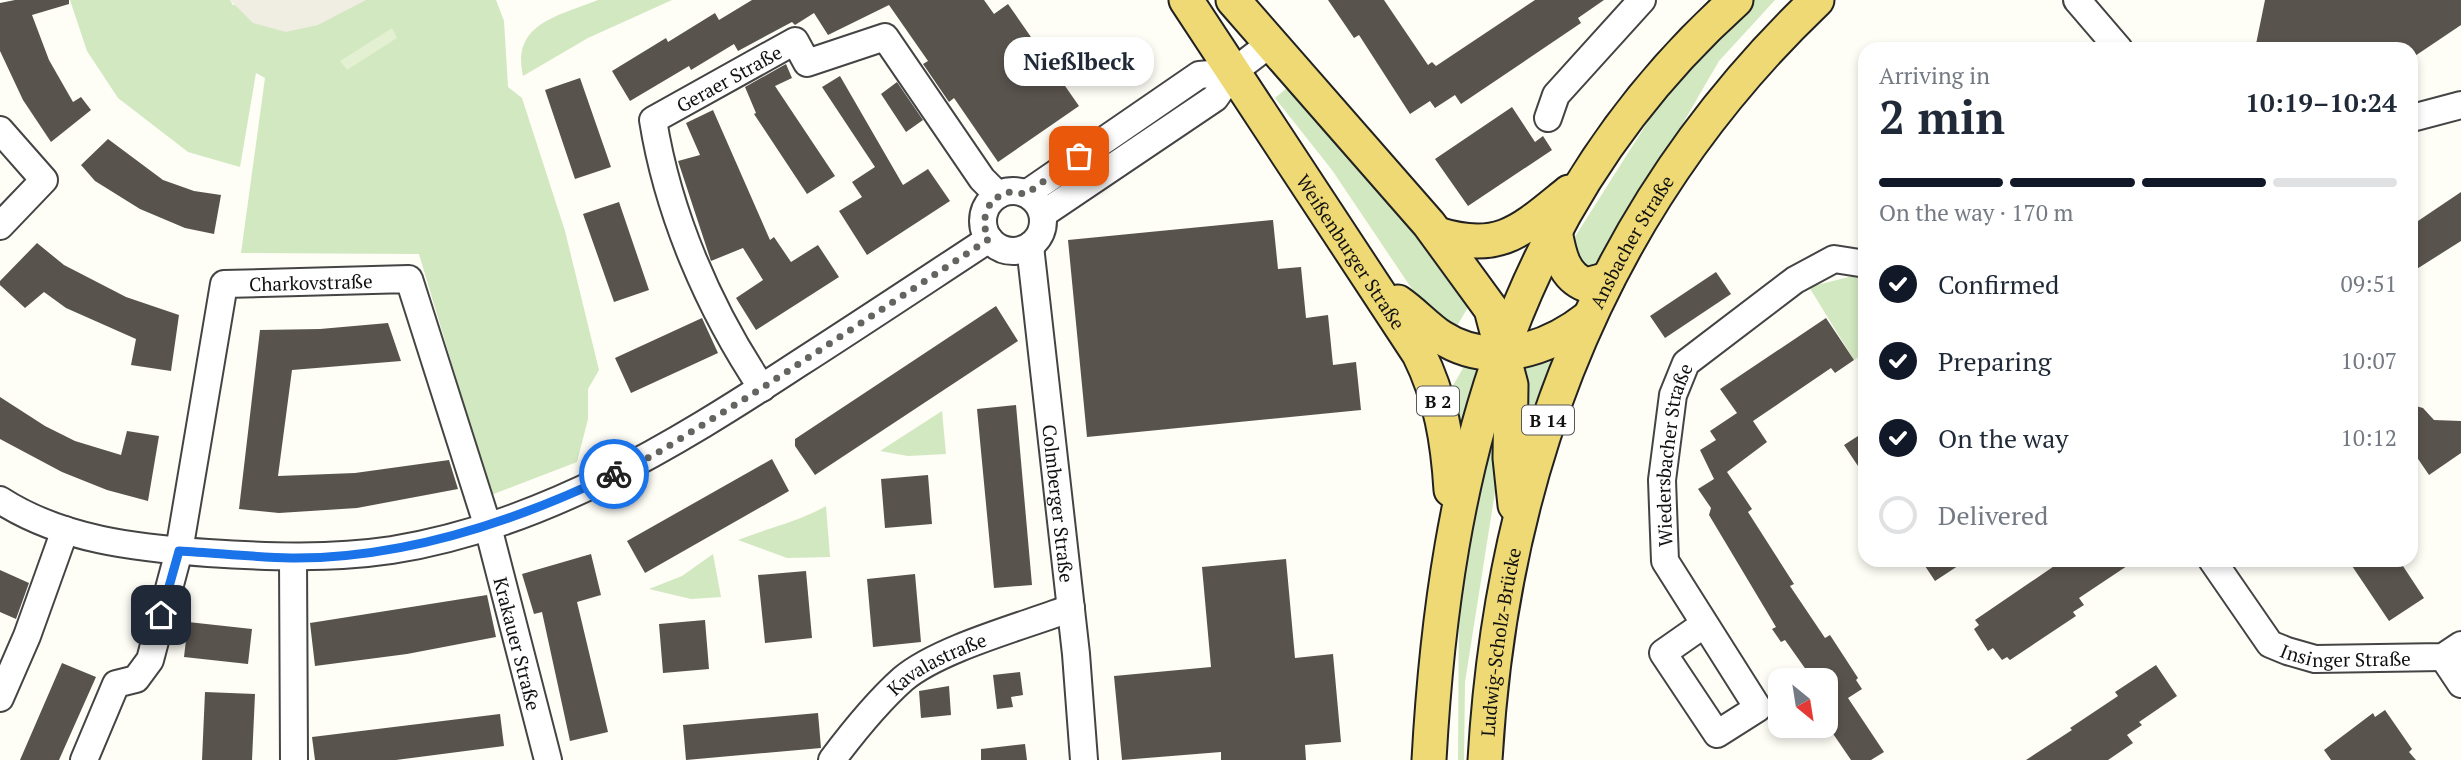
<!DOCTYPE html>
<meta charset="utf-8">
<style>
:root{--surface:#fff;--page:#f6f6f7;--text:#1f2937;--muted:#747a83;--line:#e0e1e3;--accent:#111827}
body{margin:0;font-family:"PT Serif",serif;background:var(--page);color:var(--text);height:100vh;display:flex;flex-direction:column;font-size:26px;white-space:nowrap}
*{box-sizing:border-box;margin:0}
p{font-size:23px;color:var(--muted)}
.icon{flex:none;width:38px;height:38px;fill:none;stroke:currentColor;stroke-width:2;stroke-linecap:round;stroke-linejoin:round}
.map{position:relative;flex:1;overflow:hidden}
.sheet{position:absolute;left:1858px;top:42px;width:560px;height:525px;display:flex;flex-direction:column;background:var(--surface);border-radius:21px;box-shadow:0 4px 10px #0003}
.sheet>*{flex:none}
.needle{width:46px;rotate:150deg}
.buttons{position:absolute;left:1768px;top:668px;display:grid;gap:14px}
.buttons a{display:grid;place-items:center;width:70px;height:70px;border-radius:14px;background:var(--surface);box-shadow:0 4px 10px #0003;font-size:35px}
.pin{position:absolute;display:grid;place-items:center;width:60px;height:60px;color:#fff;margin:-30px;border-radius:14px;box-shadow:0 4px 10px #0006}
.courier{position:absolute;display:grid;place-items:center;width:70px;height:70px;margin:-35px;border:5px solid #1a73e8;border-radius:50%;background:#fff;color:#222;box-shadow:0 2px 9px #0007}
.bubble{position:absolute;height:49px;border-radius:21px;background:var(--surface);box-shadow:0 4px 10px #0003;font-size:23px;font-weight:700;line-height:49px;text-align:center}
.head em{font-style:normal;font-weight:700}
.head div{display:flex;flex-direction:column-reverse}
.head{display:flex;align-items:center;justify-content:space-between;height:119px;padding:0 21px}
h1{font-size:46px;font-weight:700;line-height:52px}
.bar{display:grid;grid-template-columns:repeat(4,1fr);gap:10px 7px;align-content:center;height:84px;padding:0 21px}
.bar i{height:9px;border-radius:5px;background:var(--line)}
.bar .on{background:var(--accent)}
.bar p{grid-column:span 4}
ol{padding:0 21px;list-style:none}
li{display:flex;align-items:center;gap:21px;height:77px}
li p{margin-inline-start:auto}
li .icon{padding:7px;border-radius:50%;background:var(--accent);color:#fff;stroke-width:4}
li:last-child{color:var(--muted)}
li i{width:38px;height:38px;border:4px solid var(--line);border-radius:50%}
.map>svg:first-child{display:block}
.green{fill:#d2e8c0}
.pitch{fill:#e3f0d1}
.plaza{fill:#f0ede3}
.building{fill:#59534e}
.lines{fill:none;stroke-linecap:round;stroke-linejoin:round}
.minor-casing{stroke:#444;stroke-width:30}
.major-casing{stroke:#222;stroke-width:37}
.minor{stroke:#fff;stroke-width:26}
.major{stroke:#efd974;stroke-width:33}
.done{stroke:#646461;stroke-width:7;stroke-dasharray:0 12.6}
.route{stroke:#1a73e8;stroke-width:9}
.labels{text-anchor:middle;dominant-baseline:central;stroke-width:7;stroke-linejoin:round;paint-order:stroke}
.shield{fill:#fff;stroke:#585858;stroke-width:2}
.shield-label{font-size:18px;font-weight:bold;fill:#111}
.street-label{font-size:19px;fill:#111;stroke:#fff}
</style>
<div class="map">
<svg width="2461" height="760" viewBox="0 0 2461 760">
<rect width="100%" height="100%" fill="#fefdf6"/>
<!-- green -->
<path class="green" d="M70 0H230L233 5 353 0H496L504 21 508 87 522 98 565 231 599 370 588 389V419L577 462 491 495 419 254 241 253 265 78 256 73 240 167 188 152 118 98 87 51Z
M598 0H672L588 38 523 76C511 23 559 16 598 0Z
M1752 0H1775L1719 61 1603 261 1585 270 1571 243 1668 90 1696 53Z
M1287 88 1444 265 1471 302 1454 331 1418 298 1332 170 1275 98Z
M1857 275 1865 290V353L1854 360 1809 287Z
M1566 345 1531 438 1523 437 1521 362Z
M1469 358 1485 364 1462 437 1448 394Z
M1501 381 1500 460 1465 682 1464 760H1458L1459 593Z
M942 411 946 454 908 456 880 451Z
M826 506 830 557 787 558 738 540C768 528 798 522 826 506Z
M713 554 721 597 691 599 649 589 682 576Z"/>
<!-- pitch -->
<path class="pitch" d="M392 28 397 38 347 70 340 61Z"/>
<!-- plaza -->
<path class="plaza" d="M230 0H366L318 25 286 32 253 23Z"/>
<!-- building -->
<path class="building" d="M15 0H69V4L32 15 49 60 73 102 81 97 91 110 51 142 23 100 0 51V3Z
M752 0H984L994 14 1008 4 1079 106 998 162 954 98 949 102 923 64 928 61 889 5 828 35 814 13 795 25 792 22 738 51 734 44 691 70 689 66 630 101 612 71 666 38 668 42 715 13 719 20Z
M1328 0H1384L1428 65 1432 62 1436 66 1535 0H1604L1578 18 1581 23 1461 104 1455 95 1435 108 1430 101 1410 114 1359 35 1354 38Z
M2265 0H2461V25L2412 58V49H2255Z
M786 64 792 78 775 86 835 176 807 194 754 114 756 113 745 87Z
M840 76 903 185 928 169 950 201 867 255 839 211 862 197 852 182 875 167 822 87Z
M580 78 611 167 575 179 545 90Z
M897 82 923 120 906 132 881 94Z
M1512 107 1535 142 1543 136 1552 150 1468 206 1435 159Z
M713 110 770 240 774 237 791 262 818 245 839 277 756 330 736 298 763 280 743 248 711 261 678 161 700 155 686 123Z
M108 139 163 180 194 191 221 195 214 234 185 228 140 209 95 181 81 165Z
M2461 192V241L2412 272V225Z
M619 202 649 290 614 302 583 214Z
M1273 220 1278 269 1301 267 1306 318 1328 315 1333 365 1356 362 1361 410 1087 437 1068 240Z
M37 243 64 265 126 297 179 315 171 371 131 365 136 339 66 308 44 292 25 308 0 285V281Z
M1716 272 1731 294 1665 338 1650 316Z
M996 306 1018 341 815 475 795 446V439Z
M702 318 718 353 631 393 615 358Z
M1826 318 1854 360 1835 373 1831 368 1753 421 1767 442 1727 472 1752 509 1748 512 1794 584 1790 586 1825 638 1830 635 1858 678 1856 680 1862 689 1848 698 1884 752 1871 760H1851L1825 722V681H1814L1785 640 1781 642 1772 629 1776 627 1709 515 1711 508 1698 489 1714 479 1700 450 1716 440 1710 431 1737 413 1720 389Z
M388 323 401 361 292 370 278 476 355 473 449 460 458 489 357 508 279 513 239 509 260 330 320 329Z
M0 397 45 426 75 441 121 455 127 431 159 436 148 501 107 490 62 472 0 439Z
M1016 405 1032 585 994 588 977 409Z
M2412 405 2423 408 2434 420 2461 421V453L2429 475 2412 450Z
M1858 436 1866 446V478L1844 445Z
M772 459 789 491 645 573 627 541Z
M928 475 932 524 885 528 881 479Z
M591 554 601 595 577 602 608 732 570 741 542 612 534 614 522 574Z
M1286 559 1295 658 1333 654 1341 742 1305 745 1306 760H1221V752L1122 760 1114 676 1211 667 1202 567Z
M1921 560H1967L1935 581Z
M2063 560H2136L2079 598 2084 605 2073 612 2076 616 2010 660 2007 657 2002 660 1993 648 1988 651 1974 629 1979 625 1975 620Z
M2348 560H2399L2424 598 2389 621Z
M0 570 29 583 16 619 0 612Z
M806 571 812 638 765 643 758 575Z
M915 574 921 642 873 647 867 579Z
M487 595 496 637 407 654 315 666 310 623Z
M705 620 709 669 663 673 659 624Z
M188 622 252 629 248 664 184 657Z
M62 663 96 677 59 760H20Z
M2156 665 2177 696 2139 722 2142 725 2127 735 2133 743 2108 760H2026L2072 730 2070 728 2118 696 2115 692Z
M1020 672 1023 695 1011 697 1013 707 997 709 993 675Z
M949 686 951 715 921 718 919 691Z
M205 692 255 694 252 760H202Z
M2385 710 2412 749 2409 752 2416 760H2331L2324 750 2373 713 2375 717Z
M818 713 821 748 686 760 683 725Z
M500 714 504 746 396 760H315L312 737Z
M1025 744 1027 760H981V749Z"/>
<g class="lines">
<!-- minor casing -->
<g class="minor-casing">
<g id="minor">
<path d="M2077 0 2119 49"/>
<path d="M1548 118 1556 95 1642 0"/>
<path d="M2412 118 2461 105"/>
<path d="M0 130 44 180 0 226"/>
<circle cx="1013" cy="221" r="30"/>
<path d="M1026 194 1199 75 1233 72"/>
<path d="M1043 214 1215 98 1233 72 1271 43"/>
<path id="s1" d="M1030 246 1076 654 1084 760"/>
<path id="s2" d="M762 388C709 309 668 214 653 120L795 41 807 63 885 37 982 179 998 195"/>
<path d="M0 500C62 540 137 548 208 553 269 557 331 559 392 550 542 526 673 446 798 364 862 323 925 281 989 239"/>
<path d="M293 558 294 760"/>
<path id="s3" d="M2212 560 2270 644 2287 651 2315 659 2443 657 2461 645"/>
<path id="s4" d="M1703 625 1663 653 1717 734 1758 708 1665 561 1662 480 1673 395 1686 363 1795 280 1834 259 1866 264"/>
<path d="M2443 657 2461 684"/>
<path d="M0 698 27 636 65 530"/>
<path id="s5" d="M84 760 116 684 136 679 150 660 179 551 224 284 409 279 488 527 548 760"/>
<path id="s6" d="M832 760C853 732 876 703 903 679 940 648 1024 626 1071 608"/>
</g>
</g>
<!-- major casing -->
<g class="major-casing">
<g id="major">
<path id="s7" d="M1186 0 1419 354C1441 398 1448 442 1451 490"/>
<path d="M1233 0 1429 224 1491 309 1511 385 1510 458 1515 505"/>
<path d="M1555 231C1559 253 1563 276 1586 285L1608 279"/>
<path d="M1437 234C1500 254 1522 230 1569 192"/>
<path d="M1398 302C1414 313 1426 327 1441 337 1489 368 1546 351 1588 318"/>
<path d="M1429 760C1445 468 1510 203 1736 0"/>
<path id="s8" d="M1485 760C1502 467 1601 206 1817 0"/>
</g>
</g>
<!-- minor -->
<use href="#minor" class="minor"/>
<!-- major -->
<use href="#major" class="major"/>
</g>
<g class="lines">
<!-- done -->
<path class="done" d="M614 474 654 455 762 388 989 239 983 223 991 201 1007 192 1026 194 1079 156"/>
<!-- route -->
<path class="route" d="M161 615 179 551C216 553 254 557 291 558 404 559 514 522 614 474"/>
</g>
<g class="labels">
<!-- shield labels -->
<g class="shield">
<rect x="1417" y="386.5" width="42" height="29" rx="5"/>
<rect x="1522" y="405.5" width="52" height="29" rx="5"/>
</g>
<g class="shield-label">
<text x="1438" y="401">B 2</text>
<text x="1548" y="420">B 14</text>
</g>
<!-- street labels -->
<g class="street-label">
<text stroke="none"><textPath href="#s2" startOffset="378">Geraer Straße</textPath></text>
<text stroke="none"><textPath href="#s8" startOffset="544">Ansbacher Straße</textPath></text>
<text stroke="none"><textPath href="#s7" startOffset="301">Weißenburger Straße</textPath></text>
<text stroke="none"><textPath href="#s5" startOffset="597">Charkovstraße</textPath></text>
<text stroke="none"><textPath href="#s4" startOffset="476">Wiedersbacher Straße</textPath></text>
<text stroke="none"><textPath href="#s1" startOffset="259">Colmberger Straße</textPath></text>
<text stroke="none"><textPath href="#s8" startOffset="119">Ludwig-Scholz-Brücke</textPath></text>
<text stroke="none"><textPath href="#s5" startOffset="1076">Krakauer Straße</textPath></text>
<text stroke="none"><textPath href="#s3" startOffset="180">Insinger Straße</textPath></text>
<text stroke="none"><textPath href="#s6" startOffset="145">Kavalastraße</textPath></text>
</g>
</g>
</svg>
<div class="buttons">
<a><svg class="needle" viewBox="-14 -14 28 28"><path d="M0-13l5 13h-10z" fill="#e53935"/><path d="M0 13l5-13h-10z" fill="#747a83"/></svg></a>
</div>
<div class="pin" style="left:1079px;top:156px;background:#ea580c"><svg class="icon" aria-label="bag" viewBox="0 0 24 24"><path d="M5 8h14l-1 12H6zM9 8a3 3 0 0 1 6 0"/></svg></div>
<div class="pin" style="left:161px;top:615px;background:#1f2937"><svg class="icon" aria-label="home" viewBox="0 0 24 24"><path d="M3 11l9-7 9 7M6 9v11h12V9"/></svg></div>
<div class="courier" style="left:614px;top:474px"><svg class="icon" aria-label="bike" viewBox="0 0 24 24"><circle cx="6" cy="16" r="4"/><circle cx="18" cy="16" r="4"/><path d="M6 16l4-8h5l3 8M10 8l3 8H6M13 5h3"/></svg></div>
<div class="bubble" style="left:1004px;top:37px;width:150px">Nießlbeck</div>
<section class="sheet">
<div class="head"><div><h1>2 min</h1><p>Arriving in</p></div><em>10:19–10:24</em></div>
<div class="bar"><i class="on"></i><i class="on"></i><i class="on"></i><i></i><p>On the way · 170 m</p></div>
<ol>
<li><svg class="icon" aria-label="check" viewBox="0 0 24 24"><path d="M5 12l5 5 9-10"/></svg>Confirmed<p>09:51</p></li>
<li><svg class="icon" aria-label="check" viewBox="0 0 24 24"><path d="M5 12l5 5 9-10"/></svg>Preparing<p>10:07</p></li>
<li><svg class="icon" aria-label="check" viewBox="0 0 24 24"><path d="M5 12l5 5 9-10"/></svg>On the way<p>10:12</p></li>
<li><i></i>Delivered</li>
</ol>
</section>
</div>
